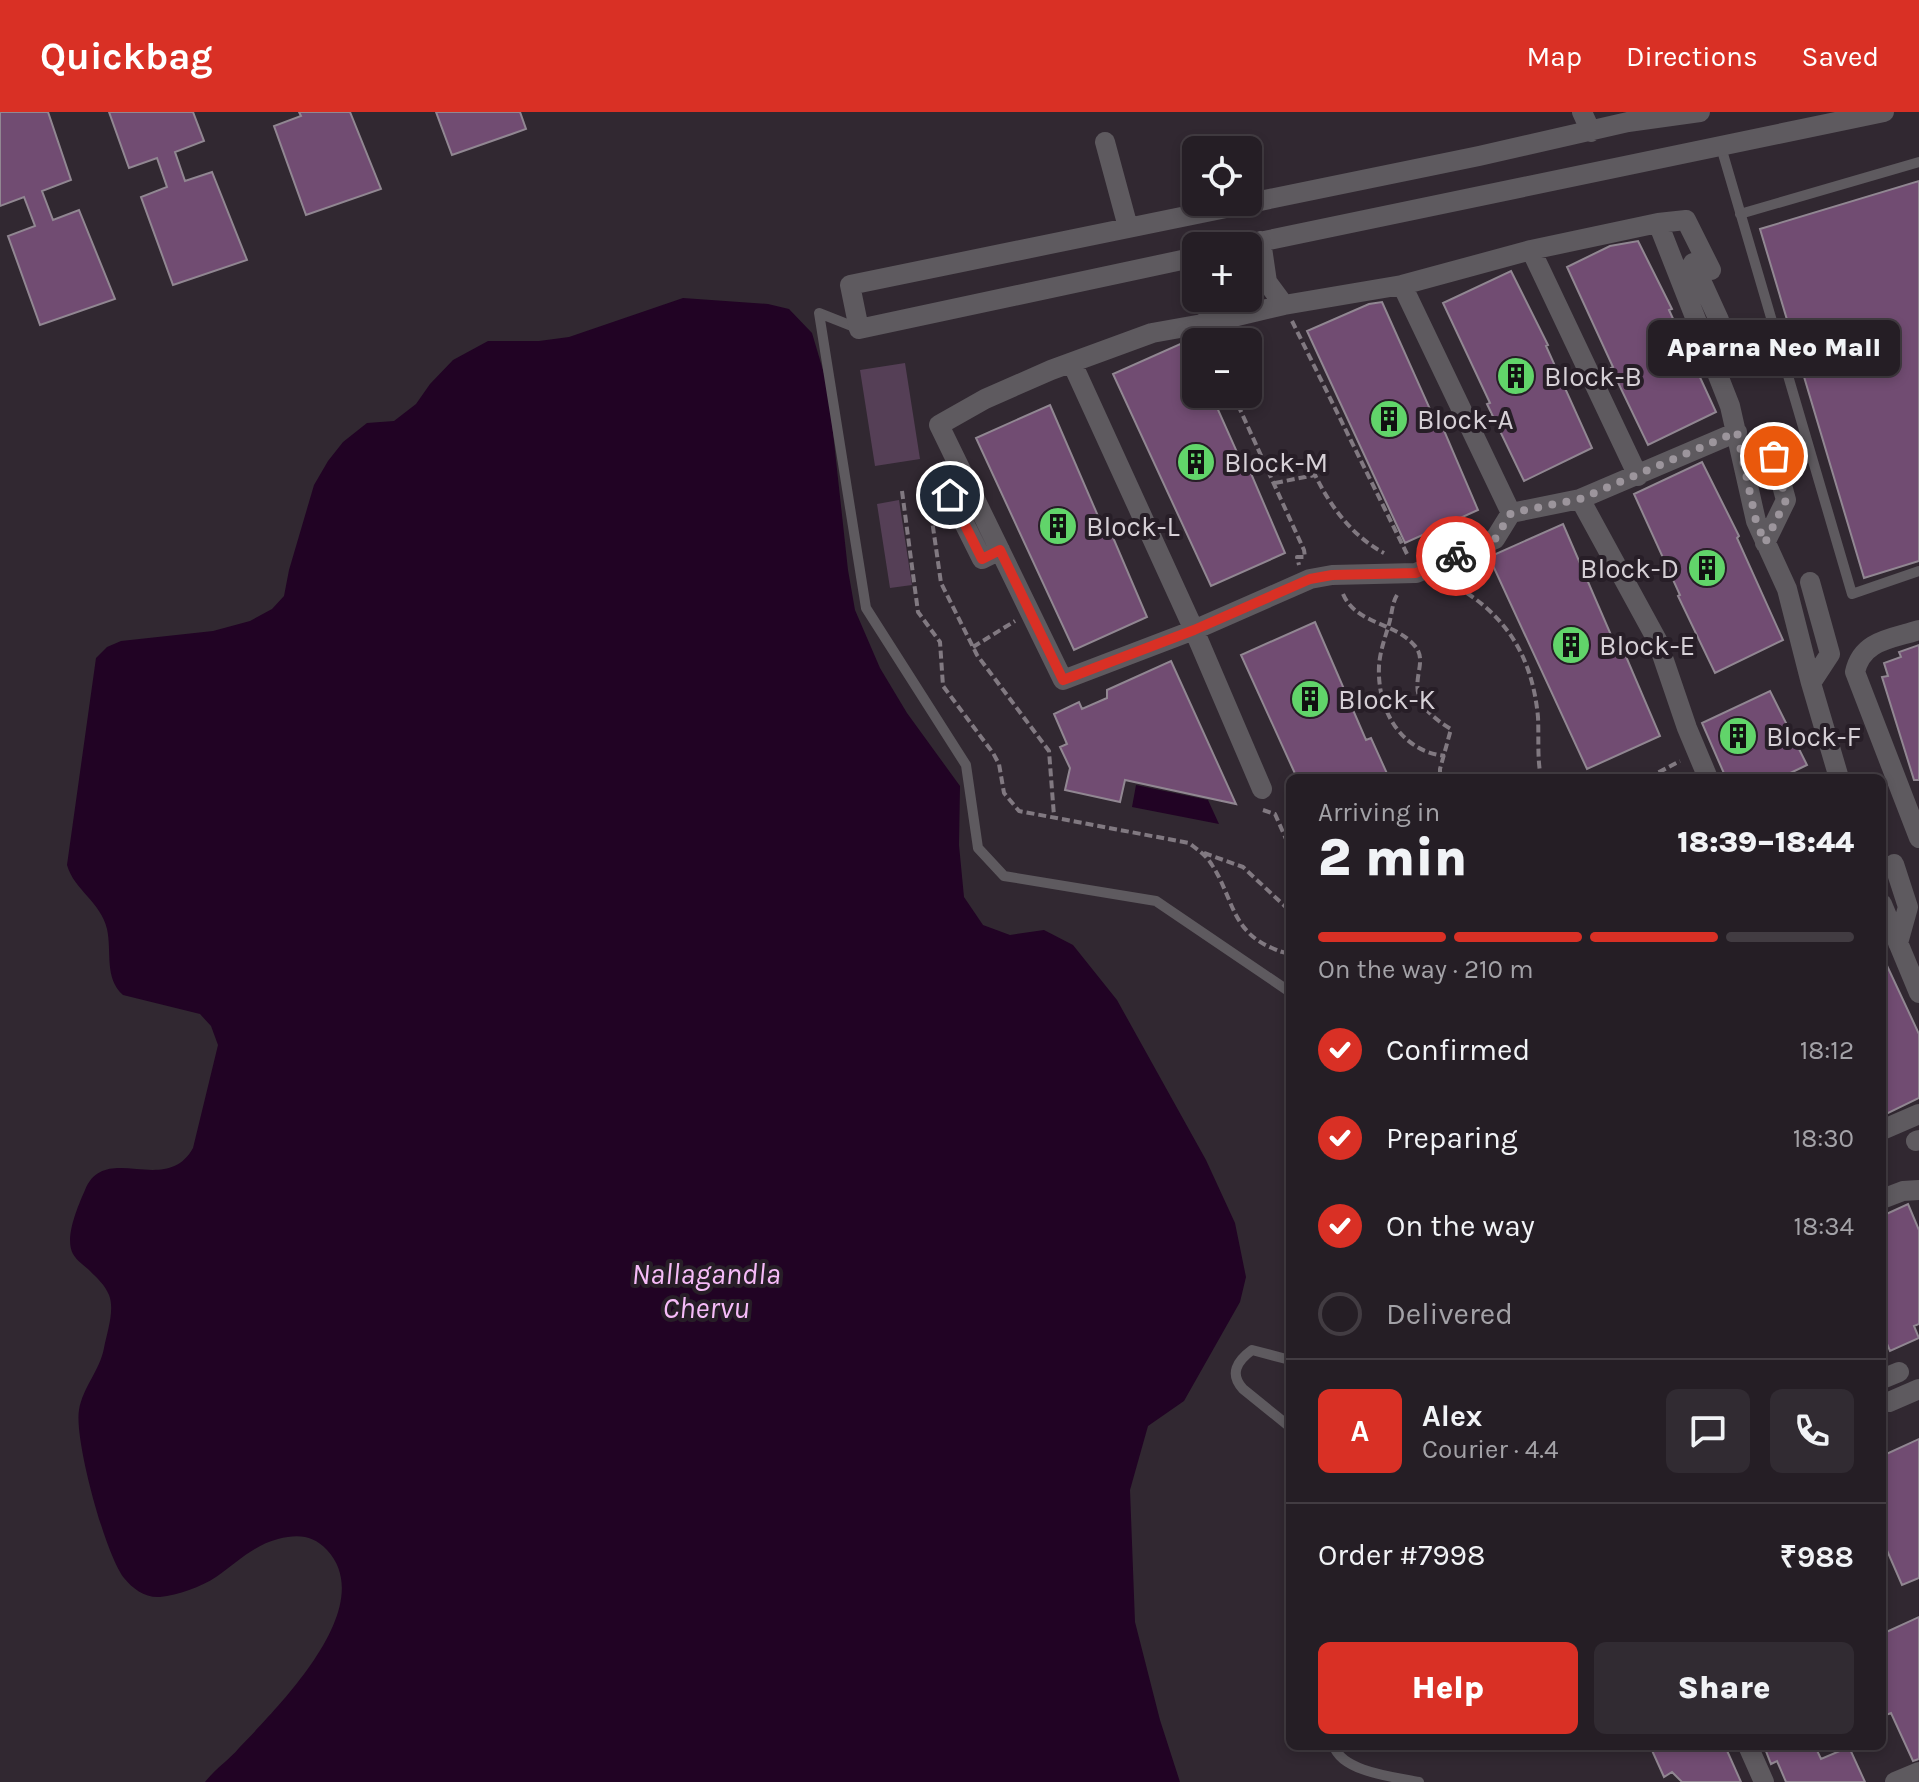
<!DOCTYPE html>
<meta charset="utf-8">
<style>
:root{--surface:#251e25;--page:#312b32;--text:#f1f3f6;--muted:#a3a2a7;--line:#423c42;--accent:#d93025}
body{margin:0;font-family:Karla,sans-serif;background:var(--page);color:var(--text);height:100vh;display:flex;flex-direction:column;font-size:30px;white-space:nowrap}
*{box-sizing:border-box;margin:0}
p{font-size:26px;color:var(--muted)}
.icon{flex:none;width:44px;height:44px;fill:none;stroke:currentColor;stroke-width:2;stroke-linecap:round;stroke-linejoin:round}
.map{position:relative;flex:1;overflow:hidden}
.details{position:absolute;left:1286px;top:662px;width:600px;height:976px;display:flex;flex-direction:column;background:var(--surface);border-radius:12px;box-shadow:0 4px 12px #0003,0 0 0 2px var(--line)}
.details>*{flex:none}
.tools{position:absolute;left:1182px;top:24px;display:grid;gap:16px}
.tools a{display:grid;place-items:center;width:80px;height:80px;border-radius:12px;background:var(--surface);box-shadow:0 4px 12px #0003,0 0 0 2px var(--line);font-size:40px}
.pin{position:absolute;display:grid;place-items:center;width:68px;height:68px;color:#fff;margin:-34px;border:4px solid #fff;border-radius:50%;box-shadow:0 2px 8px #0007}
.courier{position:absolute;display:grid;place-items:center;width:80px;height:80px;margin:-40px;border:6px solid #d93025;border-radius:50%;background:#fff;color:#222;box-shadow:0 2px 10px #0007}
.bubble{position:absolute;height:56px;border-radius:12px;background:var(--surface);box-shadow:0 4px 12px #0003,0 0 0 2px var(--line);font-size:26px;font-weight:800;line-height:56px;text-align:center}
.summary em{font-style:normal;font-weight:800}
.summary div{display:flex;flex-direction:column-reverse}
.summary{display:flex;align-items:center;justify-content:space-between;height:136px;padding:0 32px}
h1{font-size:52px;font-weight:800;line-height:60px}
.bar{display:grid;grid-template-columns:repeat(4,1fr);gap:12px 8px;align-content:center;height:96px;padding:0 32px}
.bar i{height:10px;border-radius:6px;background:var(--line)}
.bar .current{background:var(--accent)}
.bar p{grid-column:span 4}
.line{display:flex;align-items:center;gap:20px;padding:0 32px;border-top:2px solid var(--line)}
.line div{flex:1}
.round{display:grid;place-items:center;flex:none;width:84px;height:84px;border-radius:12px;background:var(--page)}
ol{padding:0 32px;list-style:none}
li{display:flex;align-items:center;gap:24px;height:88px}
li p{margin-inline-start:auto}
li .icon{padding:8px;border-radius:50%;background:var(--accent);color:#fff;stroke-width:4}
li:last-child{color:var(--muted)}
li i{width:44px;height:44px;border:4px solid var(--line);border-radius:50%}
.action{display:flex;gap:16px;margin-top:auto;padding:16px 32px}
.action a{flex:1;height:92px;border-radius:12px;background:var(--accent);color:#fff;font-size:32px;font-weight:800;line-height:92px;text-align:center}
.action a+a{background:var(--page);color:var(--text)}
header{display:flex;align-items:center;gap:48px;box-sizing:border-box;height:112px;padding:0 40px;background:var(--accent);color:#fff}
header strong{font-size:38px}
nav{display:flex;gap:44px;margin-inline-start:auto;font-size:28px}
.map>svg:first-child{display:block}
.green{fill:#553f56}
.water{fill:#210324}
.building{fill:#714c72;stroke:#918792;stroke-width:2}
.lines{fill:none;stroke-linecap:round;stroke-linejoin:round}
.path{stroke:#817981;stroke-width:4;stroke-dasharray:8 4;stroke-linecap:butt}
.lane{stroke:#5e5a5f;stroke-width:10}
.street{stroke:#5e5a5f;stroke-width:20}
.done{stroke:#9c959c;stroke-width:8;stroke-dasharray:0 14.4}
.route{stroke:#d93025;stroke-width:10}
.labels{text-anchor:middle;dominant-baseline:central;stroke-width:8;stroke-linejoin:round;paint-order:stroke}
.poi-label{font-size:28px;fill:#d6d0d6;stroke:#271e27;text-anchor:start}
.water-label{font-size:30px;font-style:italic;fill:#f6bbf8;stroke:#271e27}
</style>
<header>
<strong>Quickbag</strong>
<nav><a>Map</a><a>Directions</a><a>Saved</a></nav>
</header>
<div class="map">
<svg width="1919" height="1670" viewBox="0 0 1919 1670">
<rect width="100%" height="100%" fill="#312831"/>
<!-- green -->
<path class="green" d="M905 251 920 347 875 354 860 258Z
M899 388 912 473 890 476 877 392Z"/>
<!-- water -->
<path class="water" d="M683 186 768 192 789 197 812 221 828 275 848 458 855 498 880 556 907 601 960 674 959 733 964 785 983 813 1010 823 1044 818 1073 833 1117 888 1206 1048 1235 1111 1246 1165 1240 1190 1184 1289 1148 1314 1130 1378 1135 1510 1160 1608 1180 1670H205C215 1657 229 1648 239 1636 277 1596 380 1495 327 1438 313 1423 298 1422 278 1427 254 1433 236 1451 216 1465 201 1475 178 1483 160 1485 145 1486 133 1477 124 1466 105 1442 74 1327 79 1298 83 1275 100 1258 104 1236 107 1220 115 1198 109 1183 105 1173 97 1166 90 1159 85 1154 77 1149 73 1142 64 1126 78 1094 85 1078 105 1029 166 1085 193 1036L218 933 211 914 200 902 123 883C104 866 112 840 107 817 101 790 74 778 67 753L96 546 107 535 121 529 213 519 250 509 272 497 284 484 289 458 314 373 328 349 343 330 367 311 394 309 416 292 430 272 453 248 488 229H539L569 225Z
M1136 673 1208 688 1219 712 1132 695Z"/>
<!-- building -->
<path class="building" d="M0 0H48L71 68 42 79 53 108 79 98 115 187 40 213 8 124 35 114 24 85 0 94Z
M109 0H193L204 29 175 40 185 69 212 60 247 148 173 173 141 85 167 75 157 46 129 56Z
M299 0H350L381 77 306 103 274 14 301 4Z
M436 0H520L526 17 452 43Z
M1919 69V449L1864 466 1760 117Z
M1638 129 1672 197 1669 198 1716 300 1648 333 1611 256 1613 255 1567 155 1610 134Z
M1511 159 1548 233 1546 234 1592 336 1524 369 1487 292 1490 291 1443 191Z
M1382 190 1433 304 1437 302 1478 398 1405 431 1307 219 1369 192Z
M1187 229 1196 248V282H1211L1240 347 1244 345 1285 441 1211 474 1113 262Z
M1050 293 1101 411 1106 409 1147 505 1074 538 976 326Z
M1702 350 1739 424 1737 426 1783 528 1715 561 1678 484 1680 483 1634 382Z
M1563 412 1614 530 1619 528 1660 624 1587 657 1489 445Z
M1315 510 1366 628 1371 626 1389 666H1297L1241 543Z
M1919 533V668H1914L1882 565 1888 564 1884 551 1901 545 1899 540Z
M1171 549 1236 692 1125 668 1120 690 1065 678 1070 656 1060 635 1067 632 1054 602 1079 590 1082 597 1107 586V578Z
M1770 579 1807 653 1780 666H1726L1702 611Z
M1882 843 1919 922V986L1882 1004Z
M1908 1092 1919 1118V1212L1914 1214 1919 1226 1890 1239 1882 1220V1104Z
M1919 1327V1466L1902 1473 1882 1427V1344Z
M1919 1505V1647L1913 1649 1891 1601 1886 1603 1882 1593V1522Z
M1650 1634H1725L1741 1670H1682L1672 1660 1664 1665Z
M1764 1634H1815L1821 1647 1849 1635 1865 1670H1786L1777 1649 1771 1652Z"/>
<g class="lines">
<!-- path -->
<path class="path" d="M1292 209 1407 442
M1233 282 1304 438 1305 445H1297L1299 453
M926 366 941 471 977 543 1049 639 1054 704
M1275 371 1315 363C1331 395 1352 424 1384 441
M902 379 918 500 940 530 943 574 993 641 999 652 1004 681 1019 699 1189 731C1198 738 1206 743 1212 753 1233 785 1231 819 1272 836 1279 839 1283 841 1290 841
M1446 469C1503 498 1532 541 1538 605 1539 625 1537 646 1541 666
M1343 482C1356 512 1394 510 1414 533 1435 555 1390 581 1451 617L1440 657V666
M1397 483C1392 491 1392 502 1389 512 1385 526 1380 539 1379 554 1377 597 1400 639 1445 644
M973 535 1015 509
M1648 666 1680 649
M1263 698 1275 702 1290 736
M1204 741 1243 755 1290 799"/>
<!-- lane -->
<path class="lane" d="M1721 35 1852 482 1919 459
M1740 102 1919 50
M857 216 819 201 866 496 966 653 978 736 1004 764 1156 789 1290 880
M1290 1248 1252 1238C1237 1249 1229 1262 1243 1277L1290 1315
M1334 1634C1342 1660 1395 1665 1419 1670"/>
<!-- street -->
<path class="street" d="M1582 0 1591 20
M1105 30 1128 115
M1658 111 1686 108 1711 158
M1261 129 1267 170 1284 193
M1240 134 1884 0
M1531 138 1638 364
M1196 145 859 217 850 173 1479 44 1628 10 1700 0
M1693 151 1719 208 1707 234
M1402 173 1511 401
M1208 211 1209 186
M1072 251 1194 518 1262 677
M1737 320 1580 387 1511 401 1495 427 1416 461 1332 463 1310 467 1194 518 1063 568 939 313 985 287 1051 258 1152 221 1208 211 1284 193 1402 173 1531 138 1658 111 1730 294 1756 409 1787 477 1811 571 1839 666
M950 383 982 447 1000 438
M1580 387 1657 528 1687 616 1708 666
M1765 431 1786 388 1774 344
M1810 470 1830 542 1811 571
M1919 518C1891 527 1862 528 1855 560L1919 726
M1894 752 1908 795 1898 831
M1882 792 1919 881
M1882 1018 1919 1002
M1916 1029 1919 1028
M1882 1087 1903 1079 1919 1078
M1882 1267 1899 1260
M1889 1290 1919 1277
M1748 1634 1764 1670
M1895 1670 1919 1660"/>
</g>
<g class="lines">
<!-- done -->
<path class="done" d="M1456 444 1495 427 1511 401 1580 387 1737 320 1756 409 1765 431 1786 388 1774 344"/>
<!-- route -->
<path class="route" d="M950 383 982 447 1000 438 1063 568 1194 518 1310 467 1332 463 1416 461 1456 444"/>
</g>
<!-- icons -->
<defs>
<g id="building-disc" transform="scale(2)"><circle r="9.5" fill="#61d46a" stroke="#271e27"/><path d="M-4-6H4V6H1V3H-1V6H-4ZM-2.5-4.3h1.7v1.8h-1.7ZM.8-4.3h1.7v1.8H.8ZM-2.5-1h1.7V.8h-1.7ZM.8-1h1.7V.8H.8Z" fill="#111"/></g>
</defs>
<g fill-rule="evenodd">
<use href="#building-disc" x="1516" y="264"/>
<use href="#building-disc" x="1389" y="307"/>
<use href="#building-disc" x="1196" y="350"/>
<use href="#building-disc" x="1058" y="414"/>
<use href="#building-disc" x="1707" y="456"/>
<use href="#building-disc" x="1571" y="533"/>
<use href="#building-disc" x="1310" y="587"/>
<use href="#building-disc" x="1738" y="624"/>
</g>
<g class="labels">
<!-- poi labels -->
<g class="poi-label">
<text x="1544" y="264">Block-B</text>
<text x="1417" y="307">Block-A</text>
<text x="1224" y="350">Block-M</text>
<text x="1086" y="414">Block-L</text>
<text x="1679" y="456" text-anchor="end">Block-D</text>
<text x="1599" y="533">Block-E</text>
<text x="1338" y="587">Block-K</text>
<text x="1766" y="624">Block-F</text>
</g>
<!-- water labels -->
<g class="water-label">
<text x="706" y="1162">Nallagandla<tspan x="706" dy="34">Chervu</tspan></text>
</g>
</g>
</svg>
<div class="tools">
<a><svg class="icon" aria-label="locate" viewBox="0 0 24 24"><circle cx="12" cy="12" r="6"/><path d="M12 2v4M12 18v4M2 12h4M18 12h4"/></svg></a>
<a>+</a>
<a>−</a>
</div>
<div class="pin" style="left:1774px;top:344px;background:#ea580c"><svg class="icon" aria-label="bag" viewBox="0 0 24 24"><path d="M5 8h14l-1 12H6zM9 8a3 3 0 0 1 6 0"/></svg></div>
<div class="pin" style="left:950px;top:383px;background:#1f2937"><svg class="icon" aria-label="home" viewBox="0 0 24 24"><path d="M3 11l9-7 9 7M6 9v11h12V9"/></svg></div>
<div class="courier" style="left:1456px;top:444px"><svg class="icon" aria-label="bike" viewBox="0 0 24 24"><circle cx="6" cy="16" r="4"/><circle cx="18" cy="16" r="4"/><path d="M6 16l4-8h5l3 8M10 8l3 8H6M13 5h3"/></svg></div>
<div class="bubble" style="left:1648px;top:208px;width:252px">Aparna Neo Mall</div>
<section class="details">
<div class="summary"><div><h1>2 min</h1><p>Arriving in</p></div><em>18:39–18:44</em></div>
<div class="bar"><i class="current"></i><i class="current"></i><i class="current"></i><i></i><p>On the way · 210 m</p></div>
<ol>
<li><svg class="icon" aria-label="check" viewBox="0 0 24 24"><path d="M5 12l5 5 9-10"/></svg>Confirmed<p>18:12</p></li>
<li><svg class="icon" aria-label="check" viewBox="0 0 24 24"><path d="M5 12l5 5 9-10"/></svg>Preparing<p>18:30</p></li>
<li><svg class="icon" aria-label="check" viewBox="0 0 24 24"><path d="M5 12l5 5 9-10"/></svg>On the way<p>18:34</p></li>
<li><i></i>Delivered</li>
</ol>
<div class="line" style="height:144px"><b class="round" style="background:var(--accent);color:#fff">A</b><div><b>Alex</b><p>Courier · 4.4</p></div><a class="round"><svg class="icon" aria-label="chat" viewBox="0 0 24 24"><path d="M4 5h16v11H9l-5 4z"/></svg></a><a class="round"><svg class="icon" aria-label="phone" viewBox="0 0 24 24"><path d="M5 4h4l2 5-3 2q2 4 5 5l2-3 5 2v4C11 20 4 13 5 4z"/></svg></a></div>
<div class="line" style="height:104px"><div>Order #7998</div><b>₹988</b></div>
<div class="action"><a>Help</a><a>Share</a></div>
</section>
</div>
